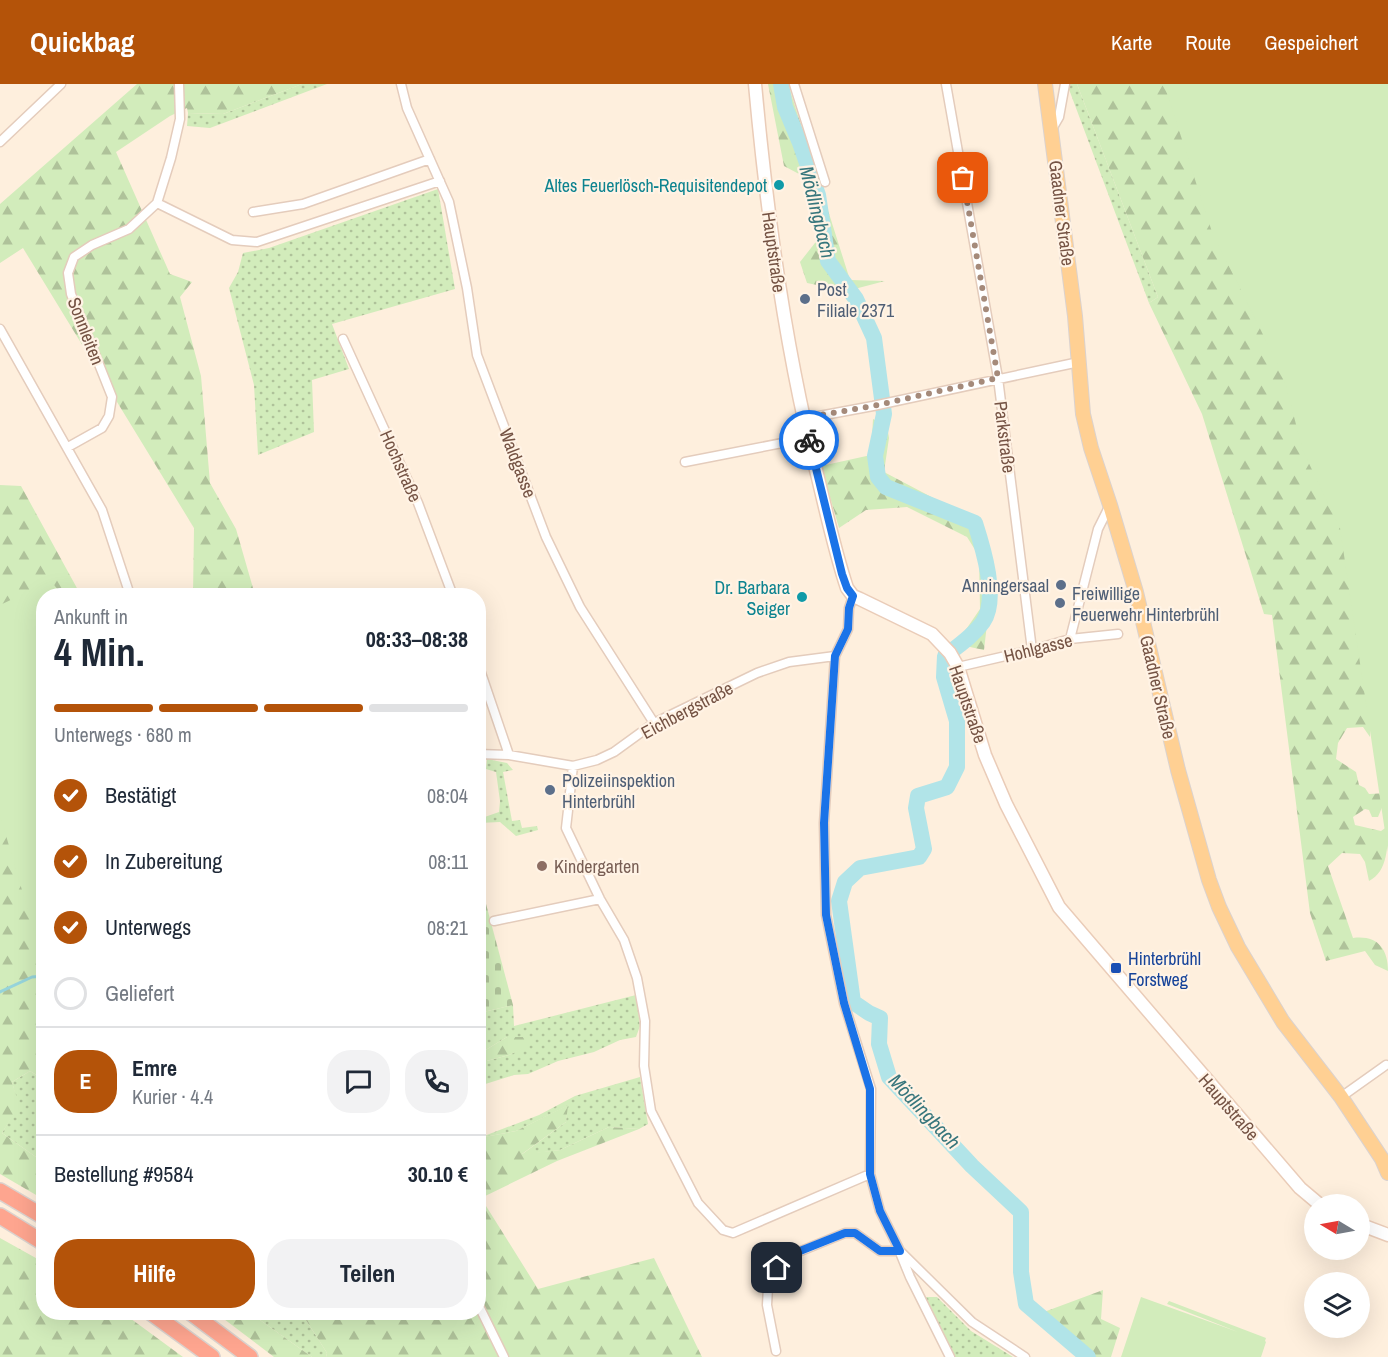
<!DOCTYPE html>
<html lang="de">
<meta charset="utf-8">
<style>
:root{--surface:#fff;--page:#f2f2f3;--text:#1f2937;--muted:#747a83;--line:#e0e1e3;--accent:#b45309}
body{margin:0;font-family:"Archivo Narrow",sans-serif;background:var(--page);color:var(--text);height:100vh;display:flex;flex-direction:column;font-size:22px;white-space:nowrap}
*{box-sizing:border-box;margin:0}
p{font-size:20px;color:var(--muted)}
.icon{flex:none;width:33px;height:33px;fill:none;stroke:currentColor;stroke-width:2;stroke-linecap:round;stroke-linejoin:round}
.map{position:relative;flex:1;overflow:hidden}
.side{position:absolute;left:36px;top:504px;width:450px;height:732px;display:flex;flex-direction:column;background:var(--surface);border-radius:24px;box-shadow:0 6px 24px #0002}
.side>*{flex:none}
.needle{width:39px;rotate:280deg}
.buttons{position:absolute;left:1304px;top:1110px;display:grid;gap:12px}
.buttons a{display:grid;place-items:center;width:66px;height:66px;border-radius:50%;background:var(--surface);box-shadow:0 6px 24px #0002;font-size:30px}
.pin{position:absolute;display:grid;place-items:center;width:51px;height:51px;color:#fff;margin:-26px;border-radius:12px;box-shadow:0 3px 9px #0006}
.courier{position:absolute;display:grid;place-items:center;width:60px;height:60px;margin:-30px;border:4px solid #1a73e8;border-radius:50%;background:#fff;color:#222;box-shadow:0 2px 8px #0007}
.head em{font-style:normal;font-weight:800}
.head div{display:flex;flex-direction:column-reverse}
.head{display:flex;align-items:center;justify-content:space-between;height:102px;padding:0 18px}
h1{font-size:39px;font-weight:800;line-height:45px}
.bar{display:grid;grid-template-columns:repeat(4,1fr);gap:9px 6px;align-content:center;height:72px;padding:0 18px}
.bar i{height:8px;border-radius:4px;background:var(--line)}
.bar .current{background:var(--accent)}
.bar p{grid-column:span 4}
.line{display:flex;align-items:center;gap:15px;padding:0 18px;border-top:2px solid var(--line)}
.line div{flex:1}
.round{display:grid;place-items:center;flex:none;width:63px;height:63px;border-radius:24px;background:var(--page)}
ol{padding:0 18px;list-style:none}
li{display:flex;align-items:center;gap:18px;height:66px}
li p{margin-inline-start:auto}
li .icon{padding:6px;border-radius:50%;background:var(--accent);color:#fff;stroke-width:4}
li:last-child{color:var(--muted)}
li i{width:33px;height:33px;border:3px solid var(--line);border-radius:50%}
.cta{display:flex;gap:12px;margin-top:auto;padding:12px 18px}
.cta a{flex:1;height:69px;border-radius:24px;background:var(--accent);color:#fff;font-size:24px;font-weight:800;line-height:69px;text-align:center}
.cta a+a{background:var(--page);color:var(--text)}
header{display:flex;align-items:center;gap:36px;box-sizing:border-box;height:84px;padding:0 30px;background:var(--accent);color:#fff}
header strong{font-size:28px}
nav{display:flex;gap:33px;margin-inline-start:auto;font-size:21px}
.map>svg:first-child{display:block}
.grass{fill:url(#grass-dots)}
.forest{fill:url(#forest-firs)}
.cemetery{fill:url(#cemetery-stones)}
.park{fill:#d2ecbb}
.lines{fill:none;stroke-linecap:round;stroke-linejoin:round}
.stream{stroke:#96d4db;stroke-width:3}
.river{stroke:#b1e4e8;stroke-width:16}
.minor-casing{stroke:#e4ccbc;stroke-width:11}
.secondary-casing{stroke:#eaccb8;stroke-width:15}
.primary-casing{stroke:#dbd2ce;stroke-width:16}
.motorway-casing{stroke:#dbd2ce;stroke-width:18}
.minor{stroke:#fff;stroke-width:8}
.secondary{stroke:#fff;stroke-width:12}
.primary{stroke:#ffd093;stroke-width:14}
.motorway{stroke:#fea58f;stroke-width:15}
.done{stroke:#a58a7a;stroke-width:6;stroke-dasharray:0 10.8}
.route{stroke:#1a73e8;stroke-width:8}
.culture-dot{fill:#0f9aa8;stroke:#fff3e5;stroke-width:2}
.service-dot{fill:#5c6f8a;stroke:#fff3e5;stroke-width:2}
.education-dot{fill:#8d6e63;stroke:#fff3e5;stroke-width:2}
.transit-dot{fill:#1a4fb4;stroke:#fff3e5;stroke-width:2}
.labels{text-anchor:middle;dominant-baseline:central;stroke-width:4.5;stroke-linejoin:round;paint-order:stroke}
.culture-label{font-size:18px;fill:#0d838f;stroke:#fff3e5;text-anchor:end}
.street-label{font-size:18px;fill:#755344;stroke:#fff3e5}
.service-label{font-size:18px;fill:#4e5e75;stroke:#fff3e5;text-anchor:start}
.education-label{font-size:18px;fill:#785e54;stroke:#fff3e5;text-anchor:start}
.transit-label{font-size:18px;fill:#164399;stroke:#fff3e5;text-anchor:start}
.water-label{font-size:20px;font-style:italic;fill:#37767c;stroke:#fff3e5}
</style>
<header>
<strong>Quickbag</strong>
<nav><a>Karte</a><a>Route</a><a>Gespeichert</a></nav>
</header>
<div class="map">
<svg width="1388" height="1273" viewBox="0 0 1388 1273">
<defs>
<pattern id="grass-dots" width="8" height="8" patternUnits="userSpaceOnUse" patternTransform="scale(1.5)"><rect width="8" height="8" fill="#d2ecbb"/><path d="M2 2h.1M6 6h.1" fill="none" stroke="#afc29a" stroke-width="1.8" stroke-linecap="round"/></pattern>
<pattern id="forest-firs" width="22" height="20" patternUnits="userSpaceOnUse" patternTransform="scale(1.5)"><rect width="22" height="20" fill="#d2ecbb"/><path d="M5 1l3.5 6h-7zM16 11l3.5 6h-7z" fill="#afc29a"/></pattern>
<pattern id="cemetery-stones" width="16" height="16" patternUnits="userSpaceOnUse" patternTransform="scale(1.5)"><rect width="16" height="16" fill="#d2ecbb"/><path d="M2 7V4a2 2 0 0 1 4 0v3zM10 15v-3a2 2 0 0 1 4 0v3z" fill="#afc29a"/></pattern>
</defs>
<rect width="100%" height="100%" fill="#feefdd"/>
<!-- grass -->
<path class="grass" d="M302 0H327L210 44 187 42 188 29 223 30Z
M1067 0H1077L1158 213 1149 219Z
M438 105 455 205 332 240 349 285 312 296 314 348 258 371 254 301 229 204 238 188 243 169 269 164Z
M487 675 507 679 513 686 503 688 512 737 520 736 522 744 537 742 538 746 516 752 500 738 479 739V735L499 728 500 717 496 688 486 685Z
M636 911 640 942 636 953 620 956 594 968 558 977 528 990 514 991 479 1002V979L509 971 534 958 507 953 479 970V929L513 921 514 942Z
M30 987 43 995V1078L2 1049 18 1021 12 998Z
M640 993 648 1040 639 1045 609 1043 560 1066 521 1071 566 1038 567 1022 516 1047 479 1054 539 1031 575 1012Z
M924 1213H937L971 1247 1013 1273H955Z
M250 1229H291L306 1236 327 1269 326 1273H312Z"/>
<!-- forest -->
<path class="forest" d="M137 0H302L223 30 188 29 187 24 170 32 116 68 170 190 192 198 180 213 201 292 210 399 236 445 255 511H258H193L194 444 23 164 0 179V120Z
M768 0H788L850 196 885 197 847 207 807 199 800 178 822 150 815 105 799 90 784 82Z
M1077 0H1388L1370 653 1363 643 1347 644 1338 659 1336 675 1356 688 1359 701 1365 704 1369 710 1388 709 1378 733H1372L1369 726 1365 725 1353 733 1355 741 1381 747 1388 742C1388 760 1388 788 1369 797L1365 778 1360 770 1342 769 1328 782 1353 854C1377 851 1388 864 1388 887L1375 881 1365 867 1326 877 1310 829 1272 531 1264 530 1202 330 1149 219 1158 213Z
M873 335 887 342 889 354 884 388 977 437 985 479 989 523 984 566 956 560 980 525 979 472 967 453 907 423 866 426 839 444 821 382 871 371Z
M0 401 21 402 78 506 105 505 112 511 44 512 43 995 30 987 12 998 19 1021 2 1049 43 1078V1115L0 1090Z
M507 953H529L535 959 509 971 479 979V970Z
M568 1021 566 1038 522 1070 560 1066 609 1043 639 1045 557 1077 481 1114 538 1205 654 1174 702 1273H326L327 1269 306 1236 291 1229 478 1228 479 1054 516 1047Z
M0 1154 43 1178 44 1228 123 1229 183 1273H0Z
M1103 1206 1101 1235 1120 1244 1111 1273H1096L1044 1228Z
M216 1229H250L312 1273H274Z"/>
<!-- cemetery -->
<path class="cemetery" d="M478 790 513 921 479 929H478Z"/>
<!-- park -->
<path class="park" d="M1164 0H1388V768L1340 444 1303 367 1283 291 1212 148Z
M51 497 62 511 44 512 43 878 0 731V521Z
M1141 1213 1238 1248 1167 1220 1169 1217 1266 1254 1265 1257 1266 1258 1261 1273H1121Z"/>
<g class="lines">
<!-- stream -->
<path class="stream" d="M0 908 32 893 44 892"/>
<!-- river -->
<path class="river" d="M781 0 785 23 800 59 818 111 828 177 856 215 874 254 884 330 875 372 878 393 886 403 975 439C983 464 999 515 983 538 973 552 958 562 945 572L944 593 957 637V683L947 703 918 712 916 724 924 765 919 773 860 784 845 798 839 817 853 918 869 929 880 934 879 960 889 993 972 1082 1021 1128V1188L1026 1220 1088 1273"/>
<!-- minor casing -->
<g class="minor-casing">
<path id="minor" d="M401 0 407 24 449 118 467 204 477 271 546 453 580 523 654 639
M794 0 825 98
M946 0 998 294 1032 566
M1052 45 1059 33 1065 0
M0 58 61 0
M157 119 232 156 257 158 440 97
M253 128 303 120 430 75
M0 245 102 426 128 505
M343 255 418 419 453 512
M803 335 873 322 1079 278
M68 363 102 344 109 332 112 313 71 210 68 189 74 173 92 161 129 145 157 119 171 74 180 35 179 0
M685 378 808 354
M853 512 849 524 848 545 835 572 824 739 826 831 844 919 871 1005 870 1090 880 1127 900 1167 972 1238 1025 1273
M1070 555 1098 445 1110 421
M478 580 509 671
M958 583 1032 566 1070 555 1118 550
M478 670 509 671 573 682 597 676 614 668 654 639 757 589 789 578 835 572
M573 682 566 744 600 815 624 856 637 894 645 937 644 982 651 1027 698 1119 723 1146 733 1149 870 1090
M494 837 600 815
M1341 1013 1386 981
M901 1171 910 1193 950 1273
M478 1220 504 1273
M776 1267 767 1221 768 1203 777 1184 791 1171 845 1149H855L880 1167H900"/>
</g>
<!-- secondary casing -->
<g class="secondary-casing">
<path id="secondary" d="M755 0C767 133 785 265 818 394 827 431 835 468 847 504L853 512 860 515 932 550 950 569 958 583 985 671 1006 720 1059 823 1300 1104 1319 1120
M1359 1140 1388 1151"/>
</g>
<!-- primary casing -->
<g class="primary-casing">
<path id="primary" d="M1045 0 1075 232 1083 330 1091 364 1110 421 1136 508 1178 686 1209 796 1219 823 1238 863 1283 938 1341 1013 1382 1075 1388 1089"/>
</g>
<!-- motorway casing -->
<g class="motorway-casing">
<path id="motorway" d="M0 1107 44 1133
M0 1132 44 1159
M150 1228 212 1273
M190 1228 250 1273"/>
</g>
<!-- minor -->
<use href="#minor" class="minor"/>
<!-- secondary -->
<use href="#secondary" class="secondary"/>
<!-- primary -->
<use href="#primary" class="primary"/>
<!-- motorway -->
<use href="#motorway" class="motorway"/>
</g>
<g class="lines">
<!-- done -->
<path class="done" d="M809 356 803 334 873 322 998 294 963 94"/>
<!-- route -->
<path class="route" d="M777 1184 790 1171 845 1149H855L880 1167H900L880 1127 870 1090V1005L844 919 826 831 824 739 835 572 848 545 849 524 853 512 847 504 842 490 809 356"/>
</g>
<!-- markers -->
<g class="culture-dot">
<circle cx="779" cy="101" r="6"/>
<circle cx="802" cy="513" r="6"/>
</g>
<g class="service-dot">
<circle cx="805" cy="215" r="6"/>
<circle cx="1061" cy="501" r="6"/>
<circle cx="1060" cy="519" r="6"/>
<circle cx="550" cy="706" r="6"/>
</g>
<circle class="education-dot" cx="542" cy="782" r="6"/>
<rect class="transit-dot" x="1110" y="878" width="12" height="12" rx="3"/>
<g class="labels">
<!-- culture labels -->
<g class="culture-label">
<text x="767" y="101">Altes Feuerlösch-Requisitendepot</text>
<text x="790" y="503">Dr. Barbara<tspan x="790" dy="21">Seiger</tspan></text>
</g>
<!-- street labels -->
<g class="street-label">
<text transform="translate(1062 129) rotate(83)">Gaadner Straße</text>
<text transform="translate(774 168) rotate(82)">Hauptstraße</text>
<text transform="translate(86 247) rotate(69)">Sonnleiten</text>
<text transform="translate(1005 353) rotate(83)">Parkstraße</text>
<text transform="translate(518 379) rotate(69)">Waldgasse</text>
<text transform="translate(401 382) rotate(66)">Hochstraße</text>
<text transform="translate(1038 564) rotate(-14)">Hohlgasse</text>
<text transform="translate(1158 603) rotate(77)">Gaadner Straße</text>
<text transform="translate(968 620) rotate(71)">Hauptstraße</text>
<text transform="translate(687 626) rotate(-28)">Eichbergstraße</text>
<text transform="translate(1229 1023) rotate(49)">Hauptstraße</text>
</g>
<!-- service labels -->
<g class="service-label">
<text x="817" y="205">Post<tspan x="817" dy="21">Filiale 2371</tspan></text>
<text x="1049" y="501" text-anchor="end">Anningersaal</text>
<text x="1072" y="509">Freiwillige<tspan x="1072" dy="21">Feuerwehr Hinterbrühl</tspan></text>
<text x="562" y="696">Polizeiinspektion<tspan x="562" dy="21">Hinterbrühl</tspan></text>
</g>
<!-- education labels -->
<g class="education-label">
<text x="554" y="782">Kindergarten</text>
</g>
<!-- transit labels -->
<g class="transit-label">
<text x="1128" y="874">Hinterbrühl<tspan x="1128" dy="21">Forstweg</tspan></text>
</g>
<!-- water labels -->
<g class="water-label">
<text transform="translate(818 128) rotate(76)">Mödlingbach</text>
<text transform="translate(925 1027) rotate(47)">Mödlingbach</text>
</g>
</g>
</svg>
<div class="buttons">
<a><svg class="needle" viewBox="-14 -14 28 28"><path d="M0-13l5 13h-10z" fill="#e53935"/><path d="M0 13l5-13h-10z" fill="#747a83"/></svg></a>
<a><svg class="icon" aria-label="layers" viewBox="0 0 24 24"><path d="M12 4l9 5-9 5-9-5zM3 14l9 5 9-5"/></svg></a>
</div>
<div class="pin" style="left:963px;top:94px;background:#ea580c"><svg class="icon" aria-label="bag" viewBox="0 0 24 24"><path d="M5 8h14l-1 12H6zM9 8a3 3 0 0 1 6 0"/></svg></div>
<div class="pin" style="left:777px;top:1184px;background:#1f2937"><svg class="icon" aria-label="home" viewBox="0 0 24 24"><path d="M3 11l9-7 9 7M6 9v11h12V9"/></svg></div>
<div class="courier" style="left:809px;top:356px"><svg class="icon" aria-label="bike" viewBox="0 0 24 24"><circle cx="6" cy="16" r="4"/><circle cx="18" cy="16" r="4"/><path d="M6 16l4-8h5l3 8M10 8l3 8H6M13 5h3"/></svg></div>
<section class="side">
<div class="head"><div><h1>4 Min.</h1><p>Ankunft in</p></div><em>08:33–08:38</em></div>
<div class="bar"><i class="current"></i><i class="current"></i><i class="current"></i><i></i><p>Unterwegs · 680 m</p></div>
<ol>
<li><svg class="icon" aria-label="check" viewBox="0 0 24 24"><path d="M5 12l5 5 9-10"/></svg>Bestätigt<p>08:04</p></li>
<li><svg class="icon" aria-label="check" viewBox="0 0 24 24"><path d="M5 12l5 5 9-10"/></svg>In Zubereitung<p>08:11</p></li>
<li><svg class="icon" aria-label="check" viewBox="0 0 24 24"><path d="M5 12l5 5 9-10"/></svg>Unterwegs<p>08:21</p></li>
<li><i></i>Geliefert</li>
</ol>
<div class="line" style="height:108px"><b class="round" style="background:var(--accent);color:#fff">E</b><div><b>Emre</b><p>Kurier · 4.4</p></div><a class="round"><svg class="icon" aria-label="chat" viewBox="0 0 24 24"><path d="M4 5h16v11H9l-5 4z"/></svg></a><a class="round"><svg class="icon" aria-label="phone" viewBox="0 0 24 24"><path d="M5 4h4l2 5-3 2q2 4 5 5l2-3 5 2v4C11 20 4 13 5 4z"/></svg></a></div>
<div class="line" style="height:78px"><div>Bestellung #9584</div><b>30.10 €</b></div>
<div class="cta"><a>Hilfe</a><a>Teilen</a></div>
</section>
</div>
